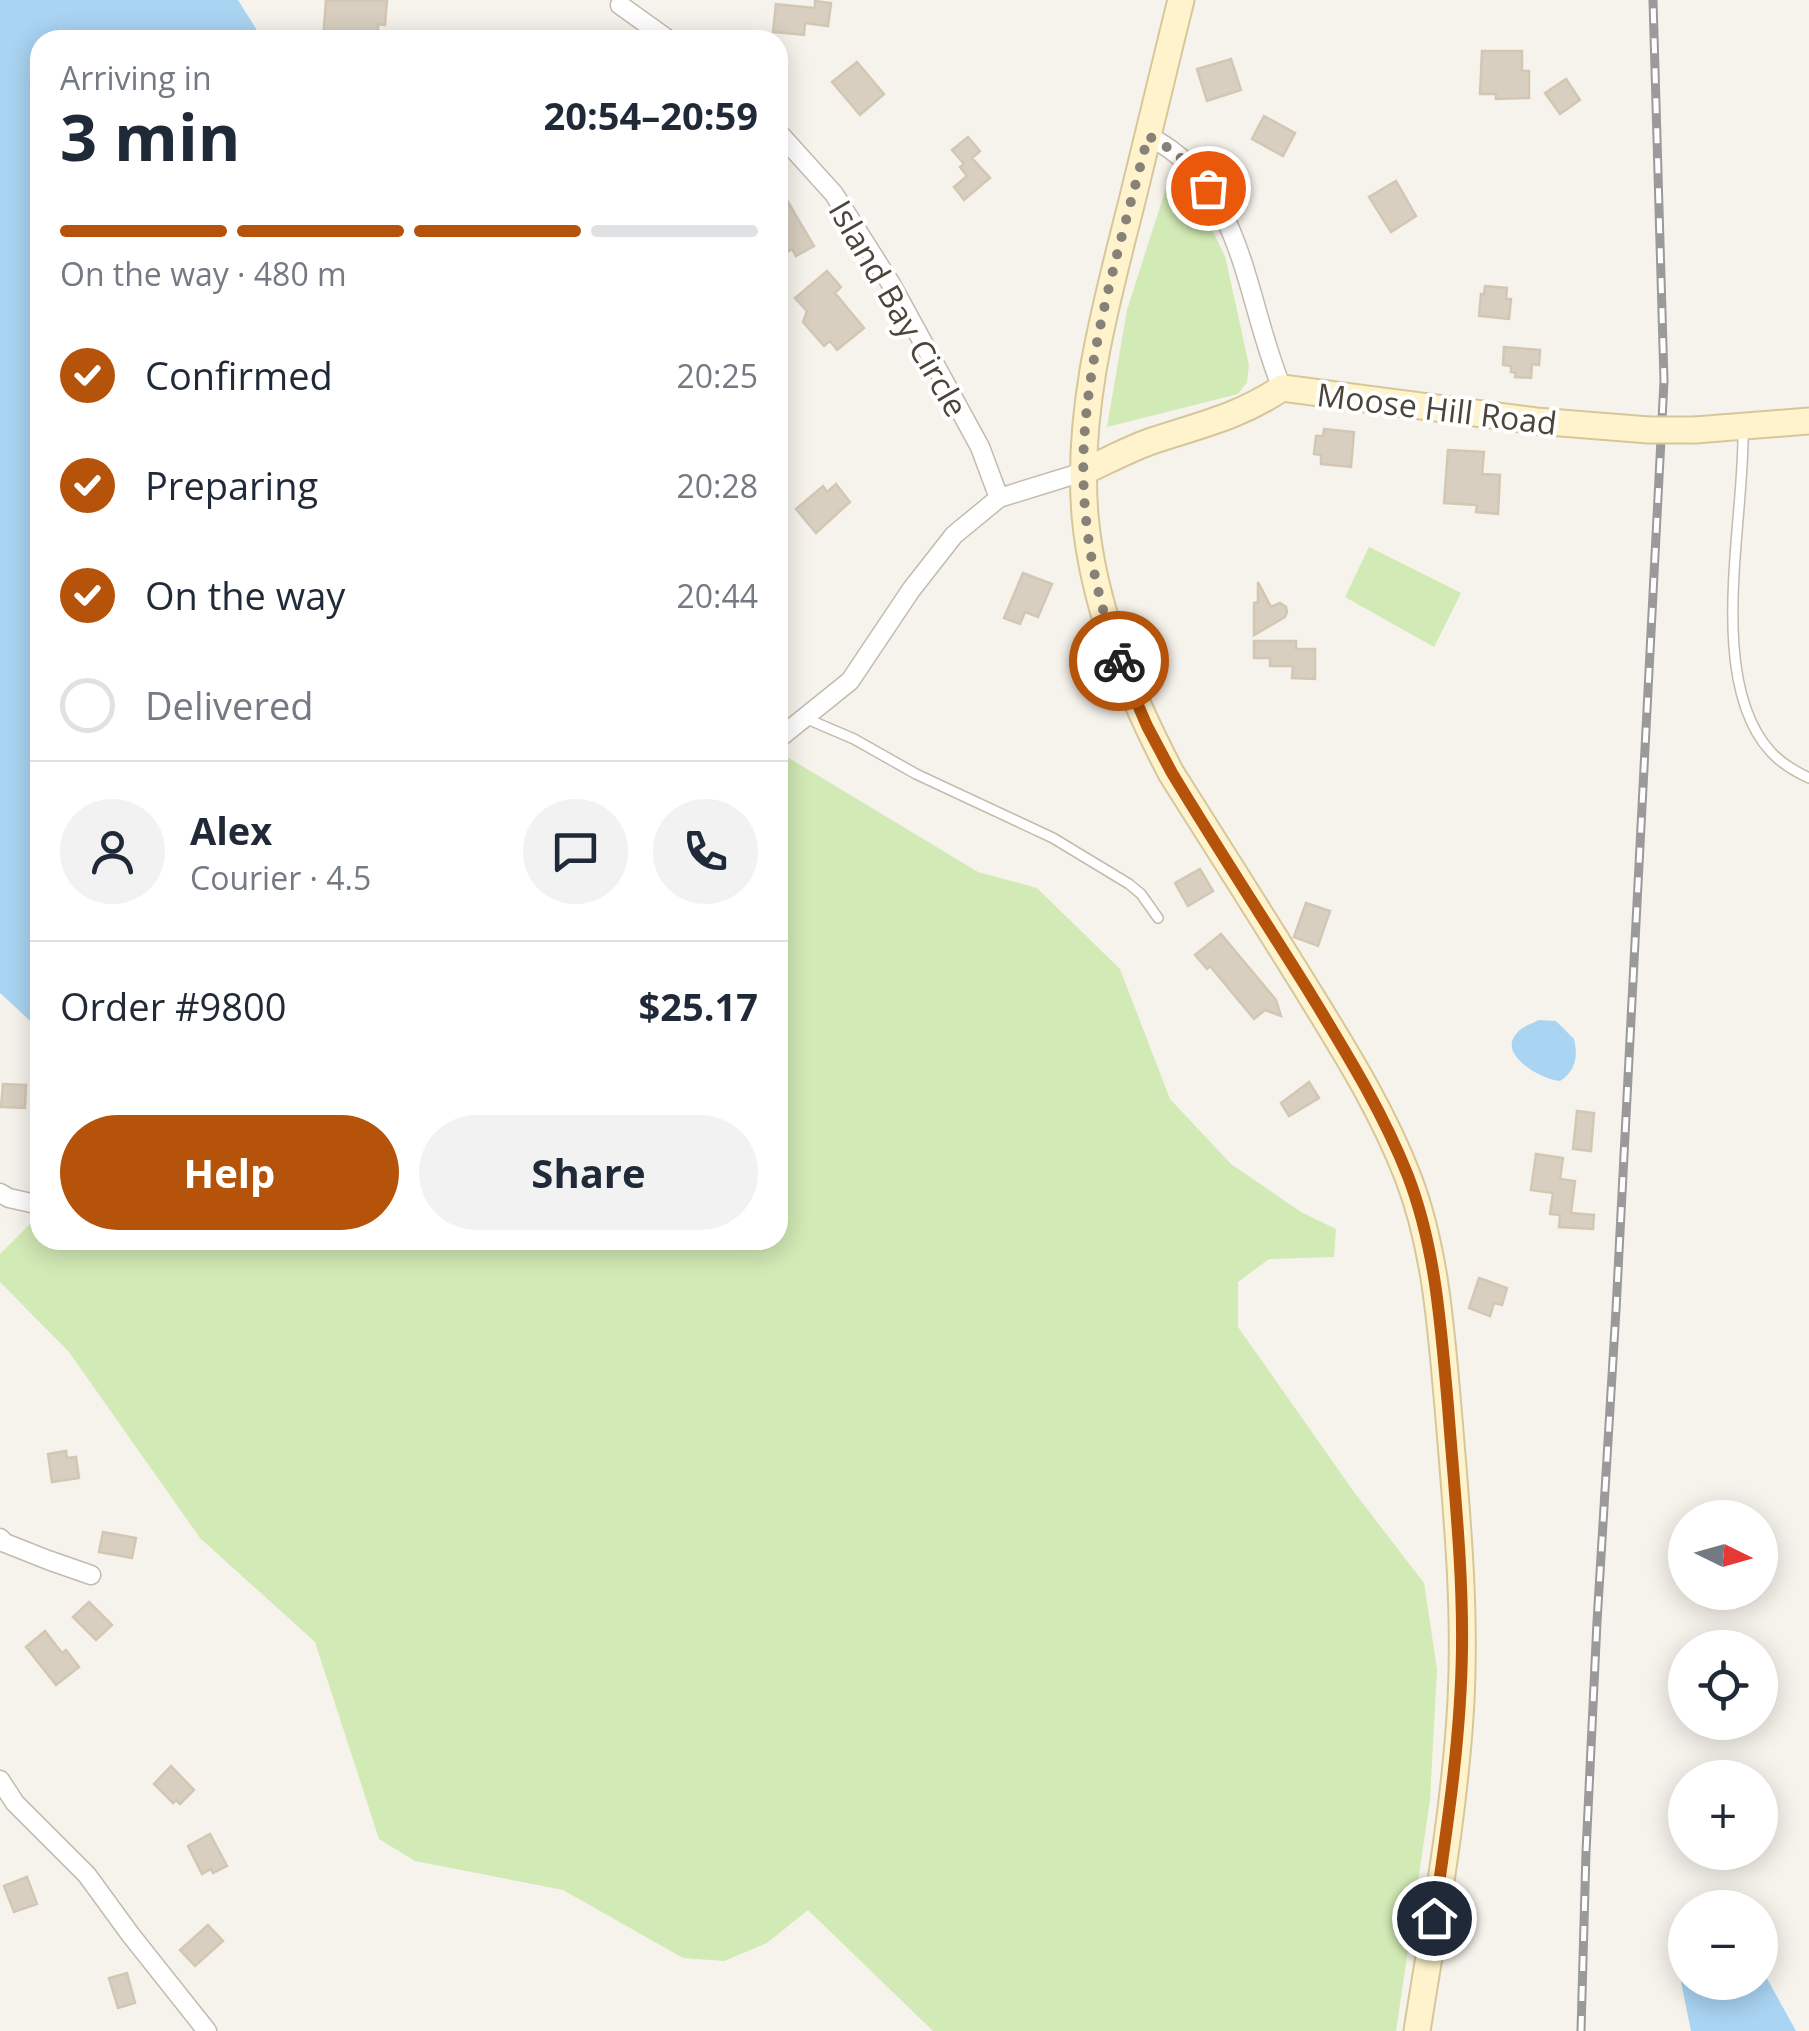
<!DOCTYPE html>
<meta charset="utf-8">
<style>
:root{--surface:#fff;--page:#f2f2f3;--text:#1f2937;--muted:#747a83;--line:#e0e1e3;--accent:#b45309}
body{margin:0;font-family:"Open Sans",sans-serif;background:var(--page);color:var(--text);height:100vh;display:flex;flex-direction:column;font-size:38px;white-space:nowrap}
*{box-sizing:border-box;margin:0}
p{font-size:32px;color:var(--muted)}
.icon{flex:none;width:55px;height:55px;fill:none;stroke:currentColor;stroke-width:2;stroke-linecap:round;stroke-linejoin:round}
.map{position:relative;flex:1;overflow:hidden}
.side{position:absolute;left:30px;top:30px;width:758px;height:1220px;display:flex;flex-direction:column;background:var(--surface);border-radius:30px;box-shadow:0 5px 25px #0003}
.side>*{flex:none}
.needle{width:65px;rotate:95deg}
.controls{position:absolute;left:1668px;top:1500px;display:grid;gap:20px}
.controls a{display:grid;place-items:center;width:110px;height:110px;border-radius:50%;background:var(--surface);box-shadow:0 5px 25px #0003;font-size:50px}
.pin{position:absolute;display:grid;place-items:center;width:85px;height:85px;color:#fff;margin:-42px;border:5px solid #fff;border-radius:50%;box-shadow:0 2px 10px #0007}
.courier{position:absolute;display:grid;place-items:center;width:100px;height:100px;margin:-50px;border:8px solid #b45309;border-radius:50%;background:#fff;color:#222;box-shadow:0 2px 12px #0007}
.head em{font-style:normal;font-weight:700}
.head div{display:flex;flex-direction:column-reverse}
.head{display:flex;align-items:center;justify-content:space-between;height:170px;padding:0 30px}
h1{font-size:65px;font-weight:700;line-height:75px}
.bar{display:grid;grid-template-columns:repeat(4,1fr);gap:15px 10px;align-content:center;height:120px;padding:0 30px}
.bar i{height:12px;border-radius:8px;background:var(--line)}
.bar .current{background:var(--accent)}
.bar p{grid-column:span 4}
.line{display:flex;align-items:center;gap:25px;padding:0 30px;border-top:2px solid var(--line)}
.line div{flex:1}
.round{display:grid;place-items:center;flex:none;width:105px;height:105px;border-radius:52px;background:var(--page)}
ol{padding:0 30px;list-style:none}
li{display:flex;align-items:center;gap:30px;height:110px}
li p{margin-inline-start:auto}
li .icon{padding:10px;border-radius:50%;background:var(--accent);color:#fff;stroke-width:4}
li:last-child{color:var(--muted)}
li i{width:55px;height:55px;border:5px solid var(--line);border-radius:50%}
.primary-button{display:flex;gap:20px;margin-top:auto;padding:20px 30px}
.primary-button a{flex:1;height:115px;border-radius:60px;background:var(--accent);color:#fff;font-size:40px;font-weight:700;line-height:115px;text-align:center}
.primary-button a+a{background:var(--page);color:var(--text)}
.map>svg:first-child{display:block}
.green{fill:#d2eab5}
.water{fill:#a9d4f2}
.building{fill:#d8cfc1;stroke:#d3c7b4;stroke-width:2.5}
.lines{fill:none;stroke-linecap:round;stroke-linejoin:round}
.lane-casing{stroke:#c2bbae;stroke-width:12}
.street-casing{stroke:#c2bbae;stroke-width:21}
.secondary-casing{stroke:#d6c79b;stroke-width:29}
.lane{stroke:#fff;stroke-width:9}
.street{stroke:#fff;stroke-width:18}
.secondary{stroke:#fff3cd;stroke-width:25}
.rail-casing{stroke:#9a9a9a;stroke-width:9}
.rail{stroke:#fff;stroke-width:5;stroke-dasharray:15;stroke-linecap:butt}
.secondary-bridge-casing{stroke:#d6c79b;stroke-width:29;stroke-linecap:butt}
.secondary-bridge{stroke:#fff3cd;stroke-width:25}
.done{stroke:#878178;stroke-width:10;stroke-dasharray:0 18}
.route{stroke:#b45309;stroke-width:12}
.labels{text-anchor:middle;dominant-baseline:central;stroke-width:8;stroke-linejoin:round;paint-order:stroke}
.street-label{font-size:32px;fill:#4b4439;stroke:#fff}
</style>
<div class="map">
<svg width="1809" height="2031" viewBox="0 0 1809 2031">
<rect width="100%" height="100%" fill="#f6f3ec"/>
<!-- green -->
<path class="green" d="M1176 157 1225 256 1249 365 1247 382 1238 394 1107 427 1127 310Z
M1369 547 1461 593 1434 647 1345 597Z
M779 752 978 872 1037 888 1120 969 1170 1099 1231 1164 1301 1212 1336 1229 1334 1257 1269 1259 1238 1282V1327L1354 1492 1424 1583 1437 1669 1430 1800 1396 2031H933L808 1910 767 1943 724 1961 683 1958 563 1890 415 1861 379 1839 315 1642 200 1538 69 1352 0 1282V1254L30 1224 40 1225V1240H778Z"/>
<!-- water -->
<path class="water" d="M0 0H238L263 40H40V1030L0 993Z
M1539 1020 1556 1021 1574 1039C1578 1056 1576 1071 1560 1081 1543 1080 1496 1055 1517 1033 1521 1027 1533 1023 1539 1020Z
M1685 1923V1982H1760V1966L1796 2031H1691L1681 1982 1678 1924Z"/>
<!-- building -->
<path class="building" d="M326 0H387L385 25 378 24V40H323Z
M815 1 831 3 828 26 805 23 804 35 773 32 776 4 815 8Z
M1482 51H1522V71H1529V98L1496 99V94H1480Z
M1231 59 1241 90 1207 101 1197 69Z
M857 62 884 94 860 115 832 82Z
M1566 79 1580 100 1560 114 1545 93Z
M1264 116 1295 133 1283 156 1252 139Z
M968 137 980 151 972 158 990 178 964 200 954 187 967 176 960 167 964 164 952 150Z
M1396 181 1416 216 1391 232 1369 197Z
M778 185 814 246 796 256 792 249 789 251 778 232Z
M827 271 841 287 835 293 864 328 837 350 830 341 824 346 803 322 807 311 795 298Z
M1485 286 1507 288 1506 299H1511L1509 319 1479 316 1481 294 1484 295Z
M1504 347 1540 350 1539 365 1532 364 1531 378 1515 377 1516 373 1511 372V366L1503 365Z
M1324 429 1354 432 1351 467 1321 464V455L1314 454 1316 436H1323Z
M1448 450 1484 452 1482 474 1500 475 1498 514 1476 512 1477 505 1444 503Z
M836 484 850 502 816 533 796 509 823 486 827 492Z
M1023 573 1052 584 1038 617 1025 612 1020 624 1004 618Z
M1258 582 1271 607 1280 603 1286 607 1287 612 1285 617 1254 635V603L1258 602Z
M1254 641H1296V649H1315V679L1292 678 1293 666H1270V658H1254Z
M1200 869 1213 891 1188 906 1175 883Z
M1306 903 1330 911 1318 946 1294 937Z
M1221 934 1276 1000 1281 1016 1265 1010 1254 1019 1210 966 1207 969 1195 955Z
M1309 1082 1319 1098 1289 1116 1281 1103Z
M3 1084 26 1085 25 1108 1 1107Z
M1577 1111 1594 1113 1591 1151 1573 1149Z
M1536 1154 1563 1158 1560 1179 1575 1181 1571 1213 1594 1215 1593 1229 1559 1227 1560 1215 1550 1214 1553 1193 1531 1190Z
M1479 1278 1507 1288 1502 1305 1494 1303 1490 1316 1469 1308Z
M66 1451 67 1458 76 1457 79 1478 52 1482 48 1454Z
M103 1532 136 1538 132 1558 99 1552Z
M89 1602 112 1625 96 1640 73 1617Z
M45 1631 62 1653 66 1650 79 1667 56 1685 26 1647Z
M171 1766 194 1790 180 1804 176 1800 173 1803 154 1784Z
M210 1834 227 1866 213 1873 211 1869 202 1874 188 1846Z
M27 1877 37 1904 14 1912 4 1886Z
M208 1925 223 1941 195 1966 180 1950Z
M127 1973 135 2003 118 2008 109 1978Z"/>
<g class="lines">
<!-- lane casing -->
<g class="lane-casing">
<path id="lane" d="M1743 430C1745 520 1705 680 1771 752 1782 764 1795 771 1809 778
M805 718 854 739 916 774 1053 838 1129 884 1141 894 1158 918"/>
</g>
<!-- street casing -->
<g class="street-casing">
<path id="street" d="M620 5 669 40
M778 132 834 194 891 284 980 447 999 498
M1148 136C1244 183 1245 301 1282 388
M778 739 850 681 911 590 954 535 999 498 1083 472
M0 1193 9 1198 40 1205
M0 1538 5 1543 48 1560 91 1575
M0 1780 15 1803 87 1875 130 1934 207 2031"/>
</g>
<!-- secondary casing -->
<g class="secondary-casing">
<path id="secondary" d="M1181 0C1165 64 1150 128 1134 193 1108 298 1076 404 1085 515 1093 607 1129 692 1171 773 1217 846 1263 918 1308 991 1345 1051 1382 1110 1408 1177 1436 1250 1441 1330 1448 1407 1456 1505 1466 1603 1461 1701 1455 1811 1434 1923 1417 2031
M1695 430 1809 421
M1083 472C1105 462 1127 450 1149 442 1199 425 1237 418 1282 388L1536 421 1649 430"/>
</g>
<!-- lane -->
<use href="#lane" class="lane"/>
<!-- street -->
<use href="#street" class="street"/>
<!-- secondary -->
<use href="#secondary" class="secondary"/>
<!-- rail casing -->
<g class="rail-casing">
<path id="rail" d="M1581 2031 1586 1852 1597 1622 1616 1310 1664 381 1653 0"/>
</g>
<!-- rail -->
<use href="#rail" class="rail"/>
<!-- secondary-bridge casing -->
<g class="secondary-bridge-casing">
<path id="secondary-bridge" d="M1649 430H1695"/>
</g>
<!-- secondary-bridge -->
<use href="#secondary-bridge" class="secondary-bridge"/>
</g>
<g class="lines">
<!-- done -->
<path class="done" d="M1119 661C1093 587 1078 508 1085 428 1093 329 1124 232 1148 136 1174 149 1191 166 1208 188"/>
<!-- route -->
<path class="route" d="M1119 661 1147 726 1172 773C1216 846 1263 918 1308 990 1345 1051 1382 1110 1408 1176 1436 1249 1441 1329 1448 1406 1454 1487 1463 1567 1462 1648 1461 1738 1447 1828 1434 1918"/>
</g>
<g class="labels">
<!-- street labels -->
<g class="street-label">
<text transform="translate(899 308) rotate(60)">Island Bay Circle</text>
<text transform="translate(1437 408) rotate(7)">Moose Hill Road</text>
</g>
</g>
</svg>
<div class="controls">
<a><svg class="needle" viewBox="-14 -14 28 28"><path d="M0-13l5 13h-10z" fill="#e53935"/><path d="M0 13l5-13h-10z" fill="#747a83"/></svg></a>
<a><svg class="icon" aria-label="locate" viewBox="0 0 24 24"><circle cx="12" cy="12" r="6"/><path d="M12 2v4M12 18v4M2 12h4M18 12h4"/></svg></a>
<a>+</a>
<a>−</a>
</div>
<div class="pin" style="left:1208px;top:188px;background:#ea580c"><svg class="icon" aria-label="bag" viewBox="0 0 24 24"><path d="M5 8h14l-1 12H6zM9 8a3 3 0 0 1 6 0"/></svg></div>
<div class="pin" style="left:1434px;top:1918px;background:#1f2937"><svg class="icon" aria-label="home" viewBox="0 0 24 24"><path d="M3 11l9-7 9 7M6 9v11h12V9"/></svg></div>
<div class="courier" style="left:1119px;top:661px"><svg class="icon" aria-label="bike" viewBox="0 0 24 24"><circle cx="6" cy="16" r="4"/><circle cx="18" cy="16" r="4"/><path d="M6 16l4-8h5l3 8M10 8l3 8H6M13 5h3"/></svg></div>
<section class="side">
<div class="head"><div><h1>3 min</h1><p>Arriving in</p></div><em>20:54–20:59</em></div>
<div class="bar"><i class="current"></i><i class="current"></i><i class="current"></i><i></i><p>On the way · 480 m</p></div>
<ol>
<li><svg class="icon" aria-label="check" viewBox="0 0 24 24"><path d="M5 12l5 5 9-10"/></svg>Confirmed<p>20:25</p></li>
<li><svg class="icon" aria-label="check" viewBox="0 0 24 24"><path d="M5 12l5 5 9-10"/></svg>Preparing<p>20:28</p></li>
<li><svg class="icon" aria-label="check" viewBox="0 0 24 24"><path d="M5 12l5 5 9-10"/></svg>On the way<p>20:44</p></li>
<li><i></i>Delivered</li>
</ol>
<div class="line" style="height:180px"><a class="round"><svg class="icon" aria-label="person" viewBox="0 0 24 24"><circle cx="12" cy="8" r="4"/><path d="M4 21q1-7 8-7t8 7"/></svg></a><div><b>Alex</b><p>Courier · 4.5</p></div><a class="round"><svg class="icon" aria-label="chat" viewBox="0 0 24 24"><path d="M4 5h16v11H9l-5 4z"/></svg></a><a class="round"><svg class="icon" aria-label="phone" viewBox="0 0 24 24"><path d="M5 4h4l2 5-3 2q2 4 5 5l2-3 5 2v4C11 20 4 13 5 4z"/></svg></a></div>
<div class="line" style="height:130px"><div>Order #9800</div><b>$25.17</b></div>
<div class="primary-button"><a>Help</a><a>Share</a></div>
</section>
</div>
